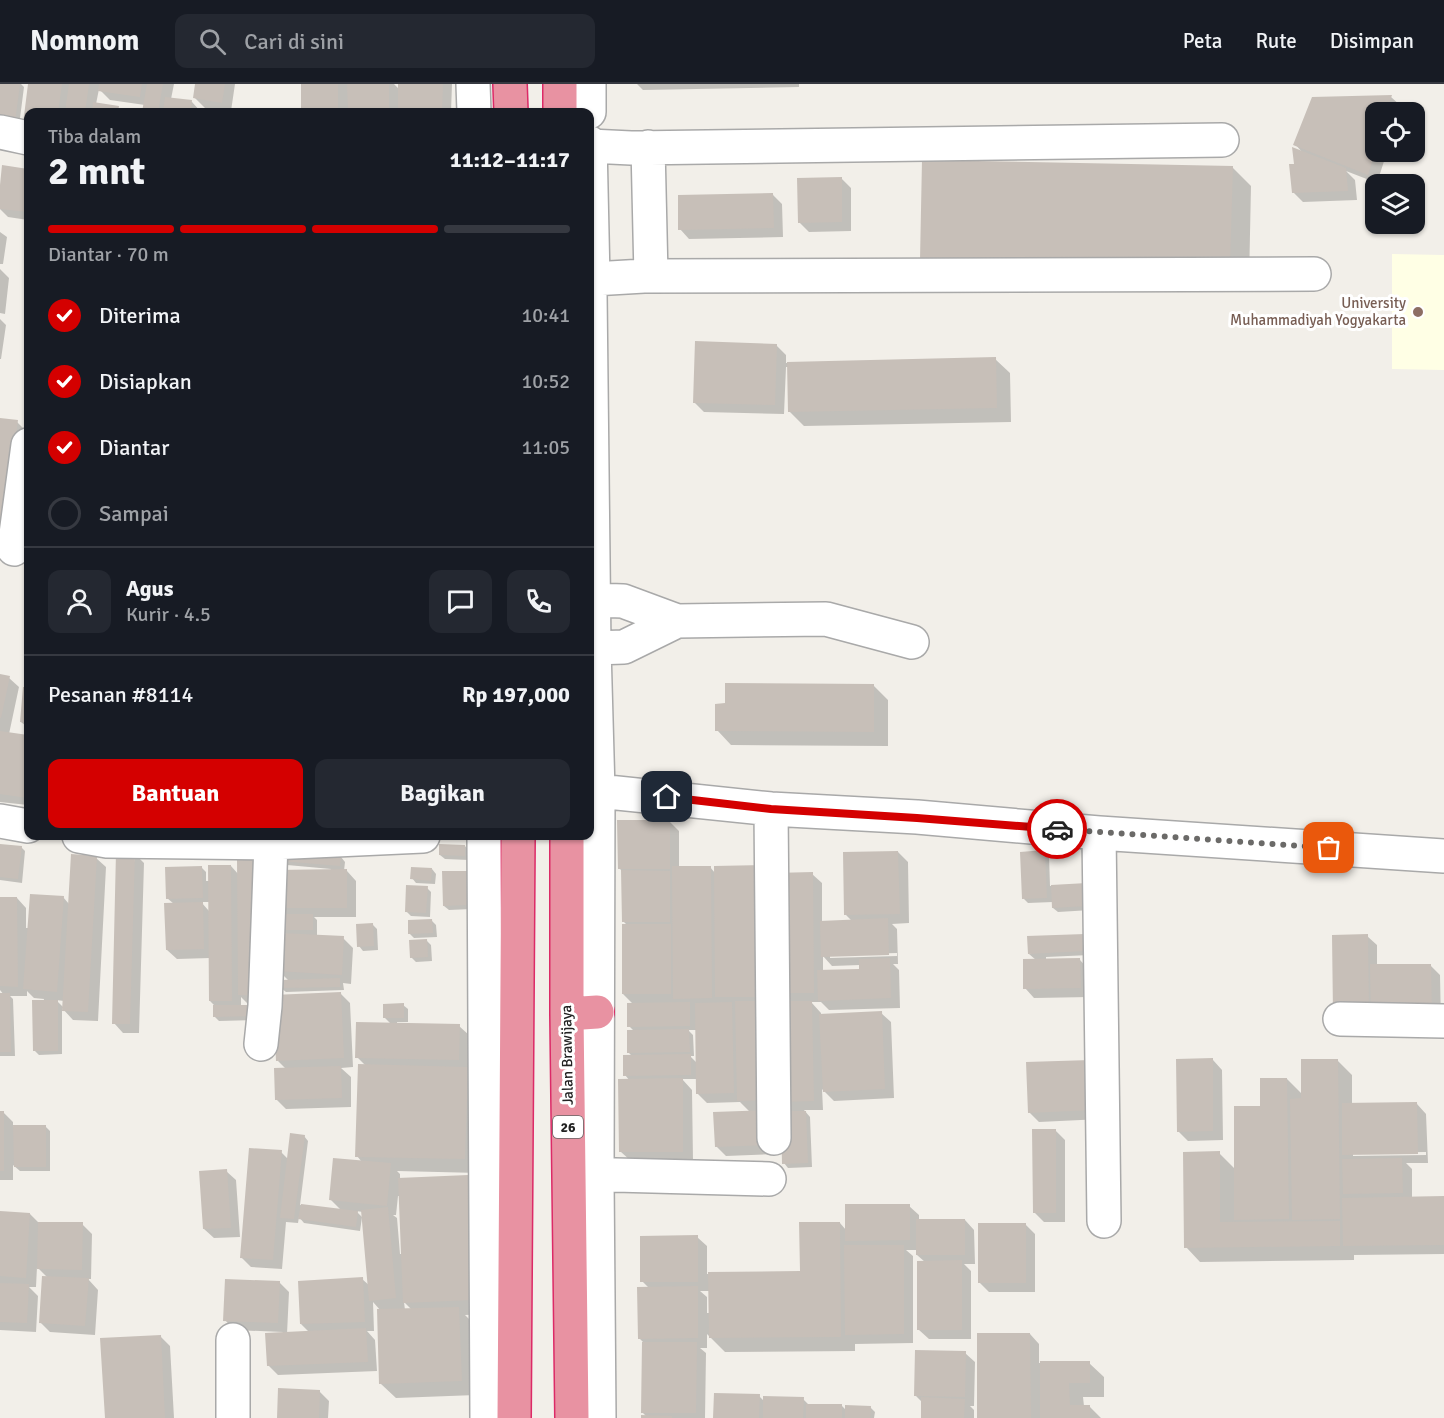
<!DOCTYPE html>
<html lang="id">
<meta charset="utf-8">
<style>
:root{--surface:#171b24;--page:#242831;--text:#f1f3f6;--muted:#9ea1a6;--line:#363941;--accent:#d40000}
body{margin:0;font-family:Signika,sans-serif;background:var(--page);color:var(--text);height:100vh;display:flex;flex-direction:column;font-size:22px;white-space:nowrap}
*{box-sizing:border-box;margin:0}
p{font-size:20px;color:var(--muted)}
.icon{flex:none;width:33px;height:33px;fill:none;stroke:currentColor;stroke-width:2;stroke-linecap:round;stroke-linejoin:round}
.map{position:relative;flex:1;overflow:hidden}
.panel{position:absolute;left:24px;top:24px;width:570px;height:732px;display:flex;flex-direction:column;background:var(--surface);border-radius:12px;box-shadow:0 2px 4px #0004}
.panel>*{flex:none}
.fabs{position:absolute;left:1365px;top:18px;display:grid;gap:12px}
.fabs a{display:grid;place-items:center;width:60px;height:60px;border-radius:12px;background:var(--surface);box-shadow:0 2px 4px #0004;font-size:30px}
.pin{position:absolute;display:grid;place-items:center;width:51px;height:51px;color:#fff;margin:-26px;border-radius:12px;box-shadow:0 3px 9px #0006}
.courier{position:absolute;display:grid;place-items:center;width:60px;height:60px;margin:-30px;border:4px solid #d40000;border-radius:50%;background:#fff;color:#222;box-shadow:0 2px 8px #0007}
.headline em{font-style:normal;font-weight:700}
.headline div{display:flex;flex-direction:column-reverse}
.headline{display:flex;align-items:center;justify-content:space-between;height:102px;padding:0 24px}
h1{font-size:39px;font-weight:700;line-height:45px}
.bar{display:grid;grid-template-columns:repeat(4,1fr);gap:9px 6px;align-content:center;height:72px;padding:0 24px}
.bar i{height:8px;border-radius:4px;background:var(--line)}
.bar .on{background:var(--accent)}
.bar p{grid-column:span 4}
.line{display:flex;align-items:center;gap:15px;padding:0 24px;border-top:2px solid var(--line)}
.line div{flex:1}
.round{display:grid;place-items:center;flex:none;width:63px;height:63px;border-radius:12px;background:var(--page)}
ol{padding:0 24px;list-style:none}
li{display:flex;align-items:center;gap:18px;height:66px}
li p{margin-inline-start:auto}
li .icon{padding:6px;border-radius:50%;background:var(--accent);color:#fff;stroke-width:4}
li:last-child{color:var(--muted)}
li i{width:33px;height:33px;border:3px solid var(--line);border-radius:50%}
.primary-button{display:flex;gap:12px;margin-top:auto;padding:12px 24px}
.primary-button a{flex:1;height:69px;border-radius:12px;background:var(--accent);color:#fff;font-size:24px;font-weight:700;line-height:69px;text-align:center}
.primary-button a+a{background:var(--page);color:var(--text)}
header{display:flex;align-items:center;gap:36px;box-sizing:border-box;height:84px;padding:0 30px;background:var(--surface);border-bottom:2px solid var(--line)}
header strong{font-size:28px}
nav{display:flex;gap:33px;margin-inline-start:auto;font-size:21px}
.search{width:420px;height:54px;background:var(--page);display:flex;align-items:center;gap:15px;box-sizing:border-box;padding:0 21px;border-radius:12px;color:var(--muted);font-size:22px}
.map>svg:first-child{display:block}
.education{fill:#ffffe5}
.shadow{fill:#0003;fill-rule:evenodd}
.building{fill:#c7bfb8}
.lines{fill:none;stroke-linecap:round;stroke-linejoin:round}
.minor-casing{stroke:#a9a9a9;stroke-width:36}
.highway-casing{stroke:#dc2a67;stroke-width:36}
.minor{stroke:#fff;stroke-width:33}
.highway{stroke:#e892a2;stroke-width:33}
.done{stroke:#6b6a68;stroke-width:6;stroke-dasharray:0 10.8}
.route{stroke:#d40000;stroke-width:8}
.education-dot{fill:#8d6e63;stroke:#fff;stroke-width:2}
.labels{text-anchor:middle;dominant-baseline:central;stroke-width:6;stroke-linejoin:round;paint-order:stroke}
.shield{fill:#fff;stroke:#646464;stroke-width:1.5}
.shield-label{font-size:14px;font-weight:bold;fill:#222}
.education-label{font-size:15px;fill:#785e54;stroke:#fff;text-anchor:end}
.street-label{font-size:15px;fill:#222;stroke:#fff}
</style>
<header>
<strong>Nomnom</strong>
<div class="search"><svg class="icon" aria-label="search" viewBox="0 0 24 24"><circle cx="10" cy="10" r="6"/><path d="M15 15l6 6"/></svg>Cari di sini</div>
<nav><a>Peta</a><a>Rute</a><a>Disimpan</a></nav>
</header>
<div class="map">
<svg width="1444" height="1334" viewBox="0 0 1444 1334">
<rect width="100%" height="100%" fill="#f2efe9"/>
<!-- education -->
<path class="education" d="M1392 170 1444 171V286L1392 285Z"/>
<!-- shadow -->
<path class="shadow" d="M0 0H21L24 3 19 42Z
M30 0H174L171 15 192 18 201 28H143L145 21 110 16 99 5 96 20 118 24 123 28H28V44L24 39Z
M197 0H235L231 27 205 24 195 14Z
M303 0H394L399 5V0H452L451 28H304Z
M637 0H799V3L643 6Z
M1391 13 1401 22 1399 28H1376V68H1387L1377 99 1346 87 1355 96 1357 116 1303 118 1293 108 1296 82 1302 68 1295 60Z
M923 78 1232 83 1251 102 1249 199Z
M4 83 28 86V136L8 133 0 125V112Z
M841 94 851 104V147L809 148 799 138Z
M773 111 782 120 783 153 689 155 680 145Z
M0 148 7 153 3 180H0Z
M0 185 9 194 5 230 0 229Z
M0 235 6 241 1 275H0Z
M776 261 786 271V279L995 275 1010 289 1011 338 804 342 789 327 788 283H786L784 330 704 328 694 318Z
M0 336 17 338 28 349 0 452Z
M0 592 9 594 19 603 9 650 28 652V721L0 718Z
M873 601 888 616V662L731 661 717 646Z
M25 605H28V643L26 642 21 638Z
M669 737 679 747V784L710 783 715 789 776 795 812 790 822 799V838L852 837 846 831 898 768 908 778 909 839 892 840 897 845 898 880H893L899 886 900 924 829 926 821 918H811L821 929V931L881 929 891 938 894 1014 834 1017 822 1005 823 1026H804L810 1033 812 1083 788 1084 784 1079 777 1037 778 1070 726 1072 716 1062 750 1028 740 1018 707 1019 697 1009V995H682L692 1006 693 1077H631L621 1068 630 997 625 991 633 973 628 968 635 948 629 942 634 921 623 910 628 842 623 837V788L619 784ZM897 869V872L830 874V871ZM823 872 832 882 860 881V887L823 888ZM688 946H697V979L690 972H694L693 951Z
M0 761 21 763 25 767 22 799 0 796Z
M465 762 469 767V776L445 775 440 771Z
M1044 768 1049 772 1050 802 1086 801 1091 826 1058 828 1053 824V818L1028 819 1024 815Z
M135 770 144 779 139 949H123L114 939Z
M341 773 345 778 344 787H347L356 797V833H314L317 836V853L343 854 353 864 351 900 343 899 344 906 286 908 281 904 289 897 279 887 287 851 281 845 275 823 330 787 331 785 287 781 283 776Z
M96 774 106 783 98 937 73 936 62 924V970L39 971 34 966 44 915 34 914 27 907V912H10L13 915 15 972H0V911H4L0 906V815L17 814 26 824V844H29L63 813 69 820ZM56 916 64 917V924Z
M231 782 239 791 259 936 219 937 214 932 216 923 210 917V874L177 875 167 866 174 820 167 814 202 784 206 788V797H209ZM201 818H209V827ZM241 913 251 923H241Z
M432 785 436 790 435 800 416 799 412 794Z
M466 788 471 793 472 825 449 826 444 822Z
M427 804 431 808 430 833 411 832 406 827Z
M432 837 436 841 437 853 414 854 409 849Z
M372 840 377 845 378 866 363 867 359 862Z
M1084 851 1090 871 1046 873V876H1080L1089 886 1090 913 1034 914 1025 904 1036 876 1029 870Z
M1367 852 1377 861V882L1430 881 1440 891 1441 939H1344Z
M426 856 431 861 432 877 416 878 411 873Z
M340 909 350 919 353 983 341 984 351 993V1023L286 1025 276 1015 286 985 278 977Z
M403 921 408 925V938H397V941L459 942 469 951 468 985 482 999 479 1089 397 1087 400 1090V1095L467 1092 482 1107 487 1230 465 1231 473 1239 476 1311 396 1314 381 1300V1227L373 1218 374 1247H367L375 1256 377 1287 278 1291 268 1281 283 1248 234 1246 225 1236 279 1198 289 1208 287 1250 310 1249 301 1240 362 1195 370 1202 363 1128 356 1127 362 1133 360 1147 304 1139 299 1133 298 1139 286 1138 282 1185 251 1183 241 1173 281 1068 288 1075 304 1052 308 1057 300 1121 341 1126 331 1116 362 1078 357 1072 365 981 357 973 392 941 384 933ZM398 1112H400L403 1170H400L397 1134 393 1131H396ZM404 1218 412 1226H405Z
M1213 976 1222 986 1223 1056 1188 1057 1178 1047Z
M1337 976 1352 991V1021L1417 1020 1426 1030 1428 1079H1406L1412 1085V1114H1444V1170L1354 1171V1176L1200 1178 1186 1163 1219 1069 1235 1085 1262 1024 1287 995 1303 1011ZM1426 1068V1071L1353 1072V1069Z
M1100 987 1102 1035 1039 1038 1029 1028Z
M0 1028H3L13 1038V1043L45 1042 50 1047V1087H20L13 1081V1096H0Z
M1055 1046 1065 1056V1138H1044L1034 1128Z
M226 1087 236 1096 240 1153 214 1154 204 1145Z
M909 1122 919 1131V1136H965L974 1146 975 1180H964L971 1187V1255H929L919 1246 925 1178 917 1171V1166H906L913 1172V1259L855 1260V1267L725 1268 707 1250V1264H700L706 1269 705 1334H643L647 1333 642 1328 643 1258 639 1254 649 1204 642 1197 697 1153 707 1162V1190L801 1189 840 1139 846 1146ZM700 1207H710V1229H707V1213Z
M0 1128 30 1130 39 1139 82 1140 92 1150 91 1195H88L98 1206 95 1251 50 1248 40 1238 47 1193 37 1183 36 1203H29L38 1212 36 1248 0 1246Z
M1025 1140 1035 1150V1208H989L979 1198Z
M1030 1250 1039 1260V1279H1089L1104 1293V1313H1083L1084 1322 1090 1323 1101 1334H979Z
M160 1252 170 1262 174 1334H106Z
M965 1269 975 1278 974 1322H970L974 1326V1334H922V1318L916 1312Z
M319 1307 329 1317 328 1334H278Z
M759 1312 765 1318 803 1315 809 1321 842 1322 847 1327 870 1323 875 1328 874 1334H714Z"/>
<!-- building -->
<path class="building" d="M0 0H20L15 38 0 36Z
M28 0H62L58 28H28V41L23 40Z
M69 0H89L85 28H65Z
M99 0H142L140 13 98 7Z
M147 0H163L158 28H142Z
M195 0H225L222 19 193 14Z
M301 0H338V28H301Z
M347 0H389V28H348Z
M398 0H443L442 28H398Z
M1392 11 1386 28H1376V65L1368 91 1293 61 1312 13Z
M165 13 192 16 191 28H163Z
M93 18 119 22 118 28H92Z
M1292 63 1346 84 1348 107 1292 109 1289 80H1294Z
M922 76 1233 82 1230 181 920 176Z
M2 81 28 85V128L0 125V101Z
M842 93V138L798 139 797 94Z
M773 109 774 144 678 146V111Z
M695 257 777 260 775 321 693 319Z
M996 273 997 324 788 328 787 278Z
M0 334 18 336 3 441 0 440Z
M0 590 10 592 1 634H0Z
M725 599 874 600V648L715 647V620L725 619Z
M23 603H28V639L20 638Z
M0 647 28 651V714L0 710Z
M617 736H670V785H618Z
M0 760 22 762 18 795 0 793Z
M439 760 465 761V772L439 771Z
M282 766 341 772 340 782 281 777Z
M1045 766 1047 814 1022 815 1020 768Z
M898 767 900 830 844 831 843 768Z
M116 768H135L130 940H112Z
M71 770 97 772 88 928 62 927Z
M237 775H261L262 912 238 911Z
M208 781H231L232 917H209Z
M764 781 766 913H715L714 782Z
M202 782 203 814 166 815 165 783Z
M672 782H711L712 914 673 915Z
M411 783 432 784 431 797 410 795Z
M347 785V824H274V786Z
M621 786 670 787V838H622Z
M442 787H467L468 821 443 822Z
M813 788 814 909H776L774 789Z
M1087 799 1088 822 1052 824 1051 801Z
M406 801 428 802 426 829 405 828Z
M30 810 64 812 57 908 23 905Z
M0 813H17L18 903 0 902Z
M203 818 204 865 166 866 164 819Z
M280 830H313V846H280Z
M888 834 889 871 821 873 820 837Z
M432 835 433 849 408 850V836Z
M373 839 374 862 357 863 356 840Z
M622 840H671V910H622Z
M280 849 344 852 342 891 277 887Z
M1085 850 1086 867 1028 870 1027 852Z
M1368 850 1369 929 1333 930 1332 851Z
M427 855 428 873 410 874 409 856Z
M890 874 891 914 818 917 817 886 859 885V875Z
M1080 874 1081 904 1023 905V875Z
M1370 880H1431L1432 930 1371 931Z
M340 894V903L280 904V896Z
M341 908 344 974 276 977 273 911Z
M0 909H10L11 968H0Z
M32 916H58V967H33Z
M735 917H768L771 1016 737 1017Z
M777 917H812L814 1017 778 1018Z
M690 918V942L627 943V919Z
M732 918 734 1009 696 1010 695 919Z
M404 919V934H383V920Z
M213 921H255V932L213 933Z
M882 927 885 1005 823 1008 819 930Z
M356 938 460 940 459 976 355 974Z
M689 945 690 968 627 969V946Z
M691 970V991L623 992V971Z
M1213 974V1047L1177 1048 1176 975Z
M1301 975H1338L1340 1135 1292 1136 1290 1015 1301 1014Z
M1091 976 1093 1026 1028 1029 1026 978Z
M358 980 468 983 465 1075 355 1073Z
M341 982 342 1014 275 1016 274 984Z
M683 994V1068H619L618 995Z
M1260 994H1287L1289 1135 1234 1136V1022H1260Z
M1417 1018 1418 1070 1342 1071V1019Z
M768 1026 769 1061 715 1063 713 1028Z
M0 1027H4V1087H0Z
M781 1027H806L808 1079 782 1080Z
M13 1041H46V1083H14Z
M1032 1045H1056V1129H1033Z
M290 1049 305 1051 294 1135 280 1134Z
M249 1064 282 1066 273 1176 240 1174Z
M1220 1067V1138L1340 1137V1162L1184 1164 1183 1068Z
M333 1074 391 1079 387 1122 329 1116Z
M1402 1074 1403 1109 1343 1110 1342 1075Z
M227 1085 231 1144 203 1145 199 1087Z
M468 1091 473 1216 403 1219 398 1094Z
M1444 1112V1161L1343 1162 1342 1114Z
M301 1120 358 1127 356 1143 298 1135Z
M845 1120H910V1156L845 1157Z
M388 1123 396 1214 369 1217 361 1126Z
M0 1127 30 1129 26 1194 0 1192Z
M916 1135H965V1171H916Z
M38 1138H83L82 1186 37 1185Z
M799 1138H840L841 1253 709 1254 708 1188 800 1187Z
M978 1139H1026V1199H978Z
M698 1151V1198H640V1152Z
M844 1161H904V1250L845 1251Z
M962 1176V1246H917V1177Z
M42 1192 89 1194 85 1242 39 1239Z
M363 1193 365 1238 300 1240 298 1197Z
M225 1195 280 1197 278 1239 223 1237Z
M0 1199 29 1200 27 1239 0 1238Z
M698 1202V1254L638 1255 637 1203Z
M459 1223 462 1297 379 1300 377 1225Z
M366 1244 368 1278 267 1282 265 1249Z
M977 1249H1030L1031 1334H977Z
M161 1251 165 1334H105L100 1254Z
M642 1258H697L696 1329H641Z
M915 1266 966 1267 965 1313 914 1312Z
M1040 1277H1090V1299H1069L1070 1321H1090V1334H1040Z
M278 1304 320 1306 319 1334H277Z
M714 1309 760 1310 759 1334H713Z
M763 1312 804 1313 803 1334H763Z
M921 1313 965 1315 964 1334H921Z
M806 1320H842V1334H806Z
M845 1321 871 1322 870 1334H845Z
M641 1331 672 1332V1334H641Z"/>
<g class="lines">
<!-- minor casing -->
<g class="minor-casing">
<path id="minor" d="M473 0 474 28
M589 0V28
M0 48 28 54
M590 59 593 195 590 209 594 564 598 707 597 1093 599 1334
M590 62 631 64 1222 56
M648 63 651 192
M593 195 644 192 1314 190
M14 465 28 361
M594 516 623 517 677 537
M594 564 624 563 677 537 826 535 912 558
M598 707 771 725 917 733 1099 749 1444 772
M771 725 774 1054
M0 737 28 742
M1099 749 1104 1137
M79 752 107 757 271 759 423 752
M484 752 487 1334
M1340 935 1444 937
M261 960 265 922 271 759
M597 1093 615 1091 769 1095
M233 1334V1256"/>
</g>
<!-- highway casing -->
<g class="highway-casing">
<path id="highway" d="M510 0 511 28
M560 0V28
M567 752V930L572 1334
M567 930 597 928
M514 1334 518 752"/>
</g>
<!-- minor -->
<use href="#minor" class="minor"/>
<!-- highway -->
<use href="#highway" class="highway"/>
</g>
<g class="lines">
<!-- done -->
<path class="done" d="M1057 745 1329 764"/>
<!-- route -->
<path class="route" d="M667 713 771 725 917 734 1057 745"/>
</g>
<!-- markers -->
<circle class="education-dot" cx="1418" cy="228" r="6"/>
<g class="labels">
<!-- shield labels -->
<rect class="shield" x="553" y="1032" width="30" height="22" rx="4.5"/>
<g class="shield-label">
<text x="568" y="1043">26</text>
</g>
<!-- education labels -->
<g class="education-label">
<text x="1406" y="219">University<tspan x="1406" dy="17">Muhammadiyah Yogyakarta</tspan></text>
</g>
<!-- street labels -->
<g class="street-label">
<text transform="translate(567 971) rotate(-91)">Jalan Brawijaya</text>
</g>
</g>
</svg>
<div class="fabs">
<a><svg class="icon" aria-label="locate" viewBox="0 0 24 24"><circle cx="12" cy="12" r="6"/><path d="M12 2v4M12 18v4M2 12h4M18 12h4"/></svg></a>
<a><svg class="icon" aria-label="layers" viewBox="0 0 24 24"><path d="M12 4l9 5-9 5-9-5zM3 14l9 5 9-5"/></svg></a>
</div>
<div class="pin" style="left:1329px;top:764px;background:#ea580c"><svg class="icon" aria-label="bag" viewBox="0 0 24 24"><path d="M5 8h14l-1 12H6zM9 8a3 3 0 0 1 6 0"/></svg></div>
<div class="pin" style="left:667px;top:713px;background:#1f2937"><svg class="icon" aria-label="home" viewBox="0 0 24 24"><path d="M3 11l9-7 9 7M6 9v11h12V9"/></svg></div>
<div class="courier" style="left:1057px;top:745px"><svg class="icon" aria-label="car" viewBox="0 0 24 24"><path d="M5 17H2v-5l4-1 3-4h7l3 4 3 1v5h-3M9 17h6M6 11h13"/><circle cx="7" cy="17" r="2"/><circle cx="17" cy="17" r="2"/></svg></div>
<section class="panel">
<div class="headline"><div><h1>2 mnt</h1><p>Tiba dalam</p></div><em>11:12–11:17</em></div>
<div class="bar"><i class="on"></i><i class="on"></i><i class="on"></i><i></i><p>Diantar · 70 m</p></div>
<ol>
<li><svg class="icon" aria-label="check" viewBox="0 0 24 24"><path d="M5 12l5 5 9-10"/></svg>Diterima<p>10:41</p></li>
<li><svg class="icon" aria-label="check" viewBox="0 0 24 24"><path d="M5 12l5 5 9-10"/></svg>Disiapkan<p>10:52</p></li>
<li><svg class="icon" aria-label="check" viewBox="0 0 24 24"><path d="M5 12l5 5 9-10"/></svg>Diantar<p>11:05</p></li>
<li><i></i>Sampai</li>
</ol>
<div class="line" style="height:108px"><a class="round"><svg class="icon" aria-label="person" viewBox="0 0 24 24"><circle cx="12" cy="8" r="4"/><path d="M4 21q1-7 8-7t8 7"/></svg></a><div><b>Agus</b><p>Kurir · 4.5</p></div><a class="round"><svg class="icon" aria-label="chat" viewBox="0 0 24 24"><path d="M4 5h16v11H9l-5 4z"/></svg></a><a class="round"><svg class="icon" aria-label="phone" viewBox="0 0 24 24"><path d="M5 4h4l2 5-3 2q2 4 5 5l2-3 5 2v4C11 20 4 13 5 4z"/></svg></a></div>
<div class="line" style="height:78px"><div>Pesanan #8114</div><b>Rp 197,000</b></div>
<div class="primary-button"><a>Bantuan</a><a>Bagikan</a></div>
</section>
</div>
